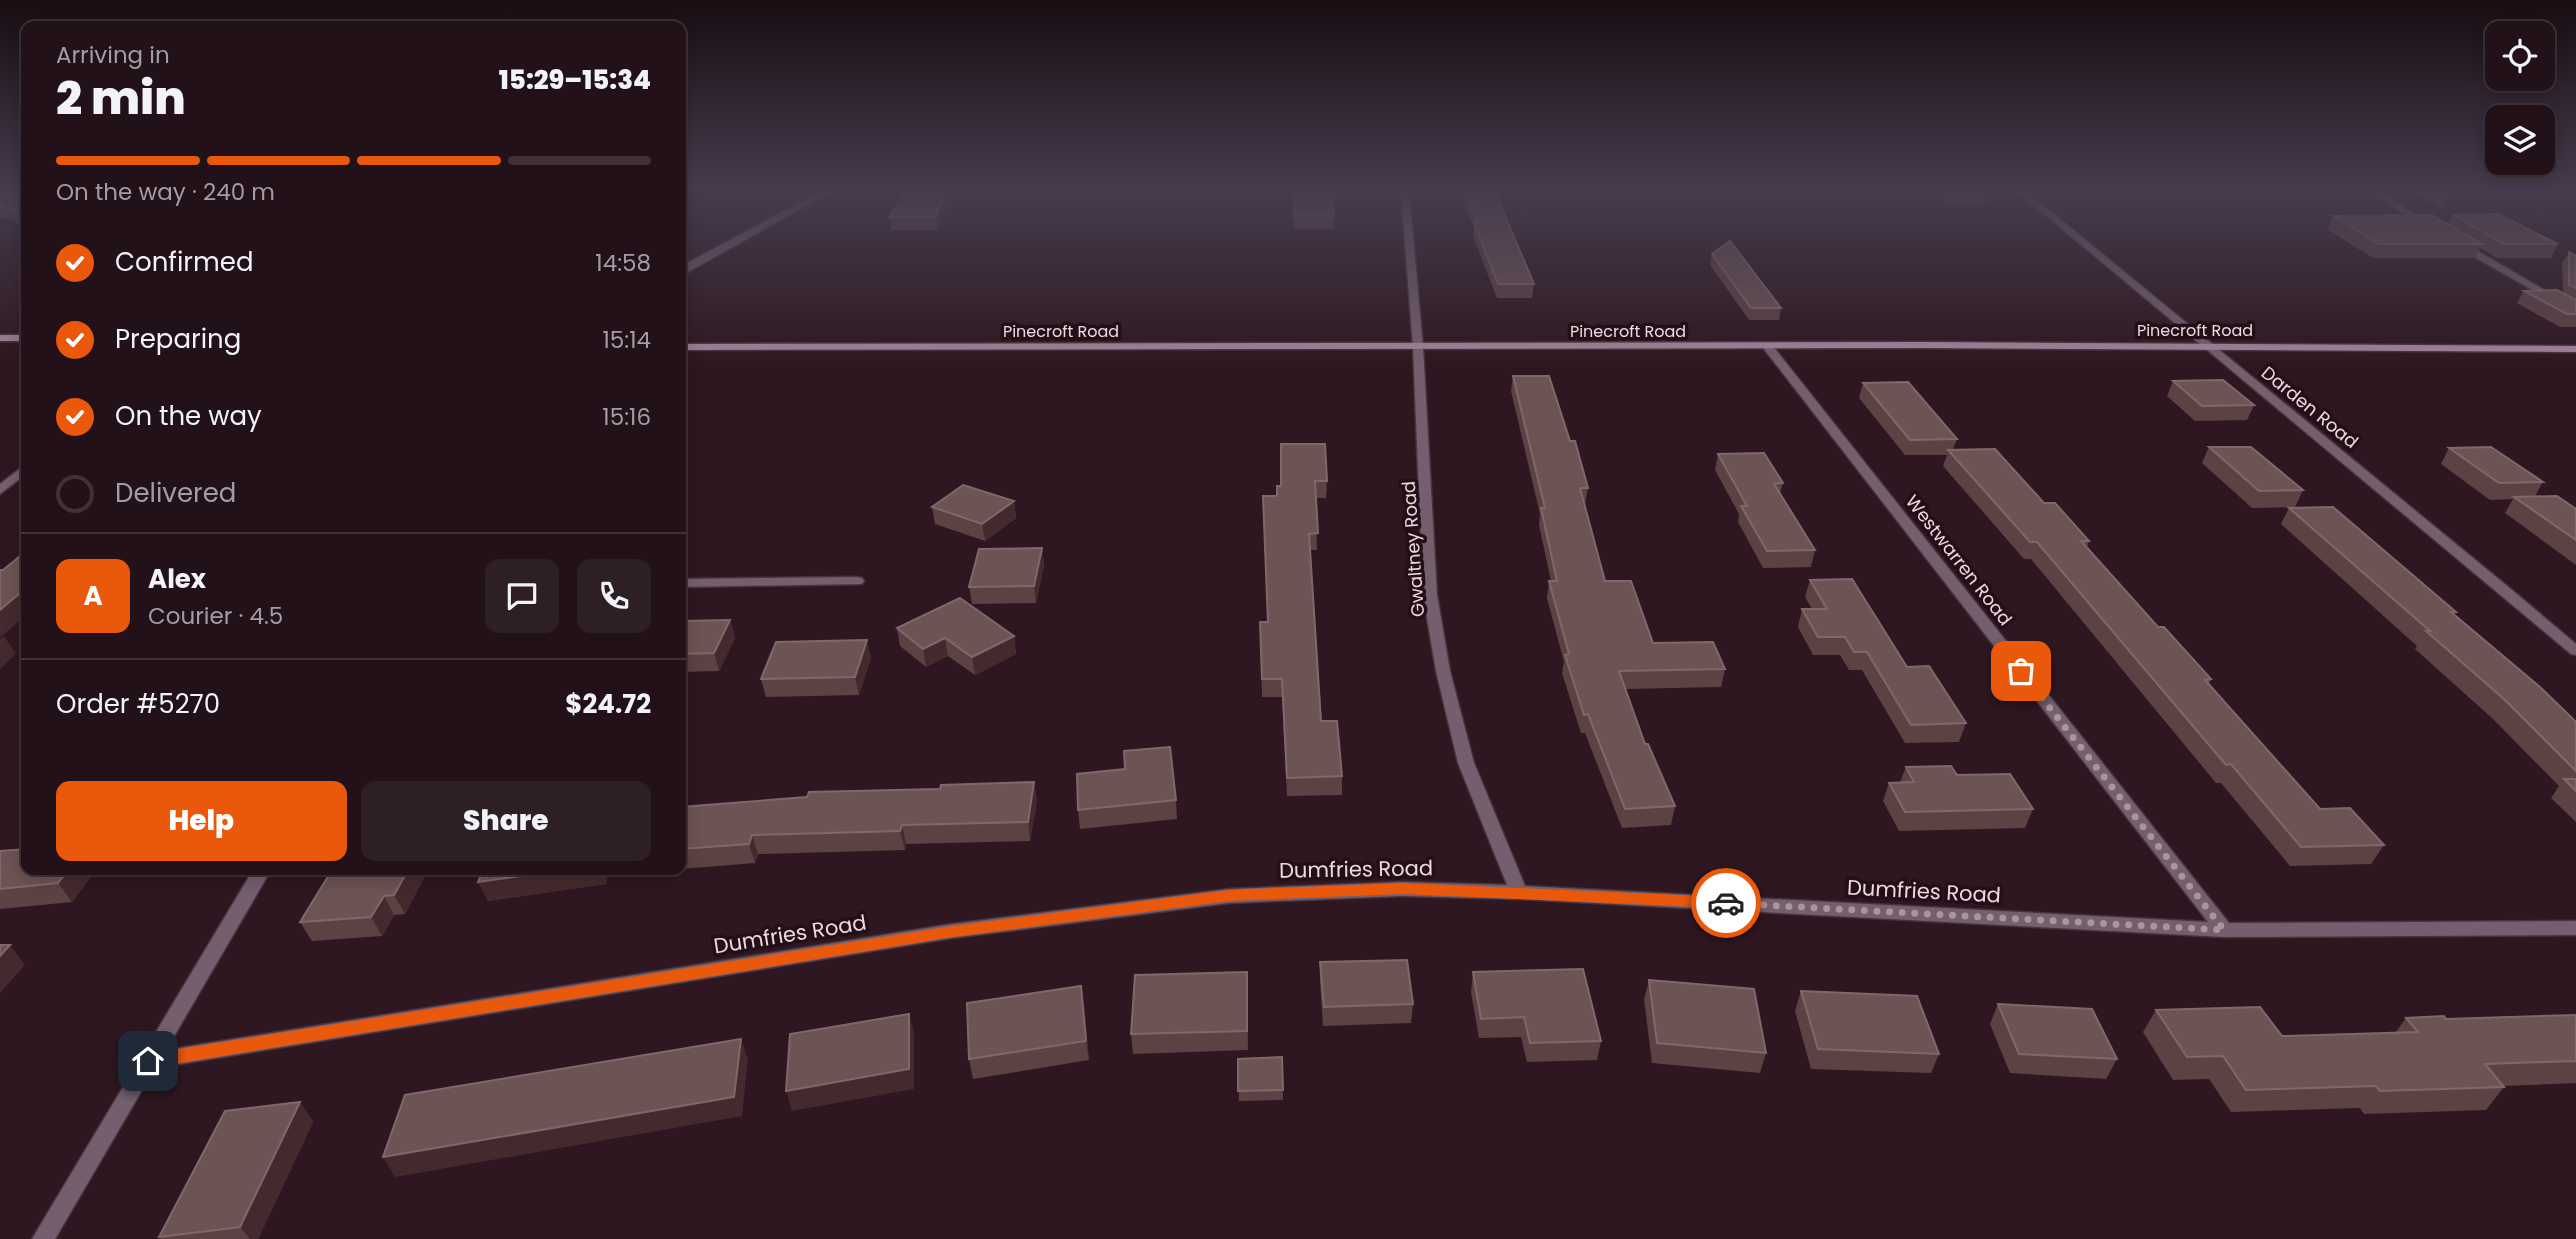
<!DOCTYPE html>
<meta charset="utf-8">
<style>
:root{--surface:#221118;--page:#2e1f25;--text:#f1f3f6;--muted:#a29da2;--line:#3f3137;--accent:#ea580c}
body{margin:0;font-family:Poppins,sans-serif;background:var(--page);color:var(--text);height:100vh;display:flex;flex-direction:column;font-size:26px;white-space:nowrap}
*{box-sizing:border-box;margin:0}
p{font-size:23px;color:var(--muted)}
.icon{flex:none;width:38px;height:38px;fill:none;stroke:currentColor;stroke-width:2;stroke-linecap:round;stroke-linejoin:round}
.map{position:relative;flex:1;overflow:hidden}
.details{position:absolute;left:21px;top:21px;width:665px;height:854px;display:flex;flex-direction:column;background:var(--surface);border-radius:14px;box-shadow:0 4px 18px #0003,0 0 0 2px var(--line)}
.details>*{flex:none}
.controls{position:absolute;left:2485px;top:21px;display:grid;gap:14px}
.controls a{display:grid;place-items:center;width:70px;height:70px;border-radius:14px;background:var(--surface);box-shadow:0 4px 18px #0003,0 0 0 2px var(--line);font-size:35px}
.pin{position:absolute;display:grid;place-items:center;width:60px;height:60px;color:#fff;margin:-30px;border-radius:14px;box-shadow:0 4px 10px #0006}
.courier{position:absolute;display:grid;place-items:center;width:70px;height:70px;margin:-35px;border:5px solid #ea580c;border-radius:50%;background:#fff;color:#222;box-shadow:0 2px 9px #0007}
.overview em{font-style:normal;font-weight:800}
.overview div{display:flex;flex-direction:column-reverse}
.overview{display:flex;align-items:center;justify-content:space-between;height:119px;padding:0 35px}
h1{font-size:46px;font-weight:800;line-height:52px}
.bar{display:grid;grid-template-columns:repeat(4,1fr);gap:10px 7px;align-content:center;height:84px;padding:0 35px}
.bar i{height:9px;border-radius:5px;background:var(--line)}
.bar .selected{background:var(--accent)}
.bar p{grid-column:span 4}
.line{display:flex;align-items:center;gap:18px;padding:0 35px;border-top:2px solid var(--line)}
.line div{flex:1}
.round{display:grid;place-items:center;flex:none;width:74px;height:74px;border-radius:14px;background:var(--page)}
ol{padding:0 35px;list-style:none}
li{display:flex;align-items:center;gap:21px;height:77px}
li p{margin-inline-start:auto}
li .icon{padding:7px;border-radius:50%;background:var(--accent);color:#fff;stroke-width:4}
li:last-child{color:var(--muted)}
li i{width:38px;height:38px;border:4px solid var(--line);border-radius:50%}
.primary-button{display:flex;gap:14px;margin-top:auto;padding:14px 35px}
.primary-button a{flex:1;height:80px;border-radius:14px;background:var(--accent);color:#fff;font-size:28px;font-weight:800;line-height:80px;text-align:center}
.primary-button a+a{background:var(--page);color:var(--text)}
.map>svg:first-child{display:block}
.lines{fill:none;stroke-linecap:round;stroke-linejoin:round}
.street-casing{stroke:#48323b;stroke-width:3}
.secondary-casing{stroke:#48323b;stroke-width:3}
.street{fill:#735f6e;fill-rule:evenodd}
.secondary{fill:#a3849b;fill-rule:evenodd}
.wall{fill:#5d4244}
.shaded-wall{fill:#442a2e}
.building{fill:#6c5354;stroke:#80686a;stroke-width:2}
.route{fill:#ea580c}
.done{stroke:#a8969c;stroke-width:7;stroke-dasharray:0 12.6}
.labels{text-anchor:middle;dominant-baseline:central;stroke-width:7;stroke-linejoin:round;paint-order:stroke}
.far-street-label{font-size:16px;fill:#eadadf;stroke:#240e17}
.street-label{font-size:18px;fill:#eadadf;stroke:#240e17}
.near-street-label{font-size:21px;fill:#eadadf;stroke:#240e17}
</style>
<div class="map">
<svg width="2576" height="1239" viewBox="0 0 2576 1239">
<rect width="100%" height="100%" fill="#2e1720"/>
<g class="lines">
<!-- street casing -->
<g class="street-casing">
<path id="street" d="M820 192H830L681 276V268L687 263Z
M1401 192H1409L1423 347 1437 595 1450 671 1474 763 1525 886 2208 922 1764 349V345H1772L2229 923 2576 921V935L2224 937 1519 899 1402 896 1229 903 952 938 155 1068 55 1239H32L253 870H271L166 1050 952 924 1229 889 1402 882 1507 885 1458 763 1436 671 1423 595 1413 347Z
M2018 192H2027L2512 590 2576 644V655L2571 654Z
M2371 192H2381L2431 225 2424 227Z
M2459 244H2465L2576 308V315L2459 248Z
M26 464V474L0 494V484Z
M857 577 862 578 864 581 862 584 681 587V579Z"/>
</g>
<!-- secondary casing -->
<g class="secondary-casing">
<path id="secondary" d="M0 335H26V341H0Z
M1923 342 2576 346V352L1923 348 681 350V344Z"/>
</g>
<!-- street -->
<use href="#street" class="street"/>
<!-- secondary -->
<use href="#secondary" class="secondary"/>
</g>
<!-- wall -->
<path class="wall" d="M0 192H26V226L17 224 16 221 0 217Z
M906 192H955L937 230H892L889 217Z
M1293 192H1337V203H1333L1334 216V229H1294Z
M1463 192H1495L1534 284 1532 298H1497L1473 236 1474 227 1463 199Z
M1933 192H1987L1990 194 1987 204H1947Z
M2413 192H2449L2441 209Z
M2453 215 2558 244 2551 258H2497L2480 248 2475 258H2373L2327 229 2333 216 2448 224Z
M2569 252 2576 256V327H2560L2517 303 2524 291 2563 293 2562 264Z
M1712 254 1781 308 1779 320H1749L1710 265Z
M1513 376 1570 441 1588 488 1585 504 1605 581 1653 643 1725 669 1721 687 1625 689 1645 744 1675 806 1671 825 1622 828 1585 733H1581L1562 673 1564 662 1547 598 1549 581H1551L1539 525 1540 514 1511 391Z
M2173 381 2254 405 2247 420 2195 421 2167 396Z
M1863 383 1957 439 1953 449 2044 503 2089 541 2087 547 2158 627 2211 679 2209 684 2320 809 2384 845 2371 864 2290 866 2221 783H2216L2031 559H2024L1943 466 1947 455H1905L1859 398Z
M1281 444 1327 481 1326 498H1316L1317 550H1310L1321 721 1342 776V795L1287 796 1282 697H1262L1260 622H1268L1263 513 1277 496 1281 486Z
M2209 447 2303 490 2295 507 2252 508 2202 463Z
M2449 448 2543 482 2535 496 2576 509V565L2505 513 2513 499 2490 500 2441 464Z
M1718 454 1783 483 1780 493 1815 550 1811 567 1763 568 1738 522 1739 514 1715 470Z
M1014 501 1016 518 985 541 935 524 932 507Z
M2289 508 2456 612 2454 615 2576 722V822L2551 798 2559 786 2493 719 2415 649 2417 646 2281 524Z
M1042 548 1044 565 1036 603 972 604 969 587Z
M1810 580 1907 667 1966 723 1959 742 1905 743 1862 670H1849L1840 655H1813L1798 627 1802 609H1812L1805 597Z
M730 620 735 638 719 671 681 672V621Z
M897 628 1014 636 1016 654 975 675 948 656 926 667 900 646Z
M871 658 859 695 766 697 761 679Z
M1906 767 1957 775 2033 809 2025 828 1899 831 1883 801 1889 783 1900 782Z
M1034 782 1037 801 1030 841 906 844 905 850 758 854 755 863 681 869V807Z
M1176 800 1177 819 1080 829 1078 810Z
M0 851 26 870H96L72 902 0 909Z
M332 870H428L405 914 394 915 382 936 312 941 300 922Z
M483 870H668L608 874 606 884 488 901Z
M1320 962 1413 1004 1411 1023 1323 1026 1320 982Z
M1247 972 1248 1050 1133 1054 1131 1034Z
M1473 972 1601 1041 1597 1060 1527 1062 1521 1037 1479 1038 1471 992Z
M1649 980 1766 1053 1760 1073 1652 1063 1644 1000Z
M1801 991 1939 1054 1931 1073 1811 1069 1795 1011Z
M1998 1004 2117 1059 2106 1079 2010 1073 1990 1024Z
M1084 1005 1089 1060 973 1079 969 1059Z
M2156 1010 2282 1036 2395 1033 2406 1018 2446 1019 2576 1015V1083L2503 1086 2504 1087 2486 1110 2364 1114 2360 1108 2231 1112 2209 1079 2173 1080 2143 1032Z
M1282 1057 1283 1100 1239 1101 1238 1059Z
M300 1102 313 1122 258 1239H161L159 1237Z"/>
<!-- shaded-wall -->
<path class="shaded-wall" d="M947 192H955L937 230 935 217Z
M1014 501 1016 518 985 541 982 524Z
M1042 548 1044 565 1036 603 1034 586Z
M26 588V615L0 638V610Z
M730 620 735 638 719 671 714 653Z
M4 636 16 654 0 669V640Z
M1014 636 1016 654 975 675 972 657Z
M945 638 948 656 926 667 923 649Z
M867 640 871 658 859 695 855 677Z
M1034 782 1037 801 1030 841 1028 822Z
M902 825 906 844 905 850 900 831Z
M752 835 758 854 755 863 749 844Z
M68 870H96L72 902 58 883Z
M408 870H428L405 914 394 895Z
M565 870H606L608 874 606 884 488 901 478 882Z
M384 896 394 915 382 936 371 917Z
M10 945 25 965 0 993V956Z
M1081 986 1084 1005 1089 1060 1086 1041Z
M909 1014 914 1033V1089L792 1111 786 1091Z
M741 1039 748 1059 742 1116 395 1177 383 1157Z
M300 1102 313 1122 258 1239H250L240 1227Z"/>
<!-- building -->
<path class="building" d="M0 192H26V215L11 212 12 210 0 207Z
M906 192H947L935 217H889Z
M1294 192H1331L1334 216H1294Z
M1466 192H1495L1534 284H1498L1474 223H1478Z
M1947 192H1987L1990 194 1950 195Z
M2440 192H2449L2447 196Z
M2498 214 2558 244H2504L2453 215Z
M2432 215 2482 244H2379L2333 216Z
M1730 241 1781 308H1751L1712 254Z
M2569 252 2576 256V288L2569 285Z
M2557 290 2576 300V314H2567L2524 291Z
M1513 376H1549L1570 441H1575L1588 488H1580L1605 581H1631L1653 643 1713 642 1725 669 1619 671 1645 744H1648L1675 806 1625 809 1588 714 1584 715 1565 655 1569 654 1549 581H1557L1541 508H1545Z
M2223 380 2254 405 2202 406 2173 381Z
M1908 382 1957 439 1910 440 1863 383Z
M1281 444H1325L1327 481H1315L1318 533 1309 534 1321 721H1337L1342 776 1287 778 1282 679H1262L1260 622H1268L1263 496H1277V486H1281Z
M2209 447H2251L2303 490 2259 491Z
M2491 447 2543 482 2499 483 2449 448Z
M1995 449 2044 503H2055L2089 541H2081L2158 627H2164L2211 679 2205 680 2320 809 2350 808 2384 845 2301 847 2231 764 2226 765 2037 542H2030L1948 450Z
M1764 453 1783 483 1774 484 1815 550 1767 551 1741 506H1747L1718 454Z
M963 485 1014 501 982 524 932 507Z
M2557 496 2576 509V540L2514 497Z
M2333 507 2456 612H2451L2540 687 2576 722V771L2505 700 2426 631H2430L2289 508Z
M1042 548 1034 586 969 587 979 549Z
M26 551V588L0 610V570H3Z
M1852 579 1907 667 1929 666 1966 723 1911 725 1867 652H1854L1845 637H1818L1802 609H1827L1810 580Z
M960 598 1014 636 972 657 945 638 923 649 897 628Z
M730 620 714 653 681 654V621Z
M867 640 855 677 761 679 776 642Z
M1170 747 1176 800 1078 810 1077 774 1125 769 1124 751Z
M1951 766 1957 775 2010 774 2033 809 1905 812 1889 783 1914 782 1906 767Z
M2564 779H2576V791Z
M1034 782 1028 822 902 825 900 831 752 835 749 844 681 849V807L807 797 809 792 940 789 941 785Z
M26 849V870H68L58 883 0 889V851Z
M332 870H408L394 895 384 896 371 917 300 922Z
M483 870H565L478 882Z
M0 945H10L0 956Z
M1407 960 1413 1004 1324 1007 1320 962Z
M1583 969 1601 1041 1530 1043 1524 1017 1481 1019 1473 972Z
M1247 972V1031L1131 1034 1135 975Z
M1649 980 1754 989 1766 1053 1657 1043Z
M1081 986 1086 1041 969 1059 967 1003Z
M1801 991 1917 996 1939 1054 1818 1049Z
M1998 1004 2092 1009 2117 1059 2019 1054Z
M2260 1007 2282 1036 2418 1032 2406 1018 2444 1016 2446 1019 2576 1015V1061L2485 1064 2504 1087 2380 1091 2376 1086 2246 1090 2223 1056 2187 1057 2156 1010Z
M909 1014V1069L786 1091 790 1034Z
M741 1039 734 1097 383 1157 405 1095Z
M1282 1057 1283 1090 1238 1091V1059Z
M300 1102 240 1227 159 1237 225 1111Z"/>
<!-- sky -->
<linearGradient id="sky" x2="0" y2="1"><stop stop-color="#190d12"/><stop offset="0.52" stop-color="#463c4e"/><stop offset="1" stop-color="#463c4e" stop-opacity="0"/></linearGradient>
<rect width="2576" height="366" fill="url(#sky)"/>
<!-- route -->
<path class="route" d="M1402 883 1726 897 1733 903 1726 908 1402 894 1229 901 952 937 148 1068 142 1066 140 1061 142 1056 148 1054 952 926 1229 890Z"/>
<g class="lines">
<!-- done -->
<path class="done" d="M1726 903 2224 930 2021 671"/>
</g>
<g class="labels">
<!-- far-street labels -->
<g class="far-street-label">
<text x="2195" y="330">Pinecroft Road</text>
<text x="1061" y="331">Pinecroft Road</text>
<text x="1628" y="331">Pinecroft Road</text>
</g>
<!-- street labels -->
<g class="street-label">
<text transform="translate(2310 407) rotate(39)">Darden Road</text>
<text transform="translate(1413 549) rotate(-94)">Gwaltney Road</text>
<text transform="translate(1959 560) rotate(52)">Westwarren Road</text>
</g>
<!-- near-street labels -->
<g class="near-street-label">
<text transform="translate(1356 869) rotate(-1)">Dumfries Road</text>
<text transform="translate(1924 891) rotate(3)">Dumfries Road</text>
<text transform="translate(790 934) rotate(-9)">Dumfries Road</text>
</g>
</g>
</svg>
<div class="controls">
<a><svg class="icon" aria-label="locate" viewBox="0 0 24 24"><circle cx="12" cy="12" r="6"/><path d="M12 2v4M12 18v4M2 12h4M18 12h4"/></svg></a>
<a><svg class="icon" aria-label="layers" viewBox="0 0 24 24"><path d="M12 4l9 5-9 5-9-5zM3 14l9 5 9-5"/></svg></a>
</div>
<div class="pin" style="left:2021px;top:671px;background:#ea580c"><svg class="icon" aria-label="bag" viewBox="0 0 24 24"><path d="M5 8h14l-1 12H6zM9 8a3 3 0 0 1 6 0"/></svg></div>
<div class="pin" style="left:148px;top:1061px;background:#1f2937"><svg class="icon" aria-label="home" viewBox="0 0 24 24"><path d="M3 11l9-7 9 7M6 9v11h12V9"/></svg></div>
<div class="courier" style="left:1726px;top:903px"><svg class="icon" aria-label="car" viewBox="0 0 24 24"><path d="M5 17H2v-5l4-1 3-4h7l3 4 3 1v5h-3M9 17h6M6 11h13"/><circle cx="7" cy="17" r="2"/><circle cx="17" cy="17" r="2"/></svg></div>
<section class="details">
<div class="overview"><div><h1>2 min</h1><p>Arriving in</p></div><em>15:29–15:34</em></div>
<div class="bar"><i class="selected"></i><i class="selected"></i><i class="selected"></i><i></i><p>On the way · 240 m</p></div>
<ol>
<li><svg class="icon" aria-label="check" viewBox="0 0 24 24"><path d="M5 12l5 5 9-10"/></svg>Confirmed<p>14:58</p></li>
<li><svg class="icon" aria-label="check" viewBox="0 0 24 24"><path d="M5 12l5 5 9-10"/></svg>Preparing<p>15:14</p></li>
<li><svg class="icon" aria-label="check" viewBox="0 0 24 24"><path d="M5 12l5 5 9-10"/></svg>On the way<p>15:16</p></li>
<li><i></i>Delivered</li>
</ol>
<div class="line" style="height:126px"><b class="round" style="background:var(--accent);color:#fff">A</b><div><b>Alex</b><p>Courier · 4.5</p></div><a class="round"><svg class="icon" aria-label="chat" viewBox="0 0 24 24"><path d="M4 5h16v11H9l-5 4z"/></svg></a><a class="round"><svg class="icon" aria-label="phone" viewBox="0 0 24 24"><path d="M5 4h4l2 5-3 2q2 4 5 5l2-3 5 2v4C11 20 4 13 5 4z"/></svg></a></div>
<div class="line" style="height:91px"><div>Order #5270</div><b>$24.72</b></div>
<div class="primary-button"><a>Help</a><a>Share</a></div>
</section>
</div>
